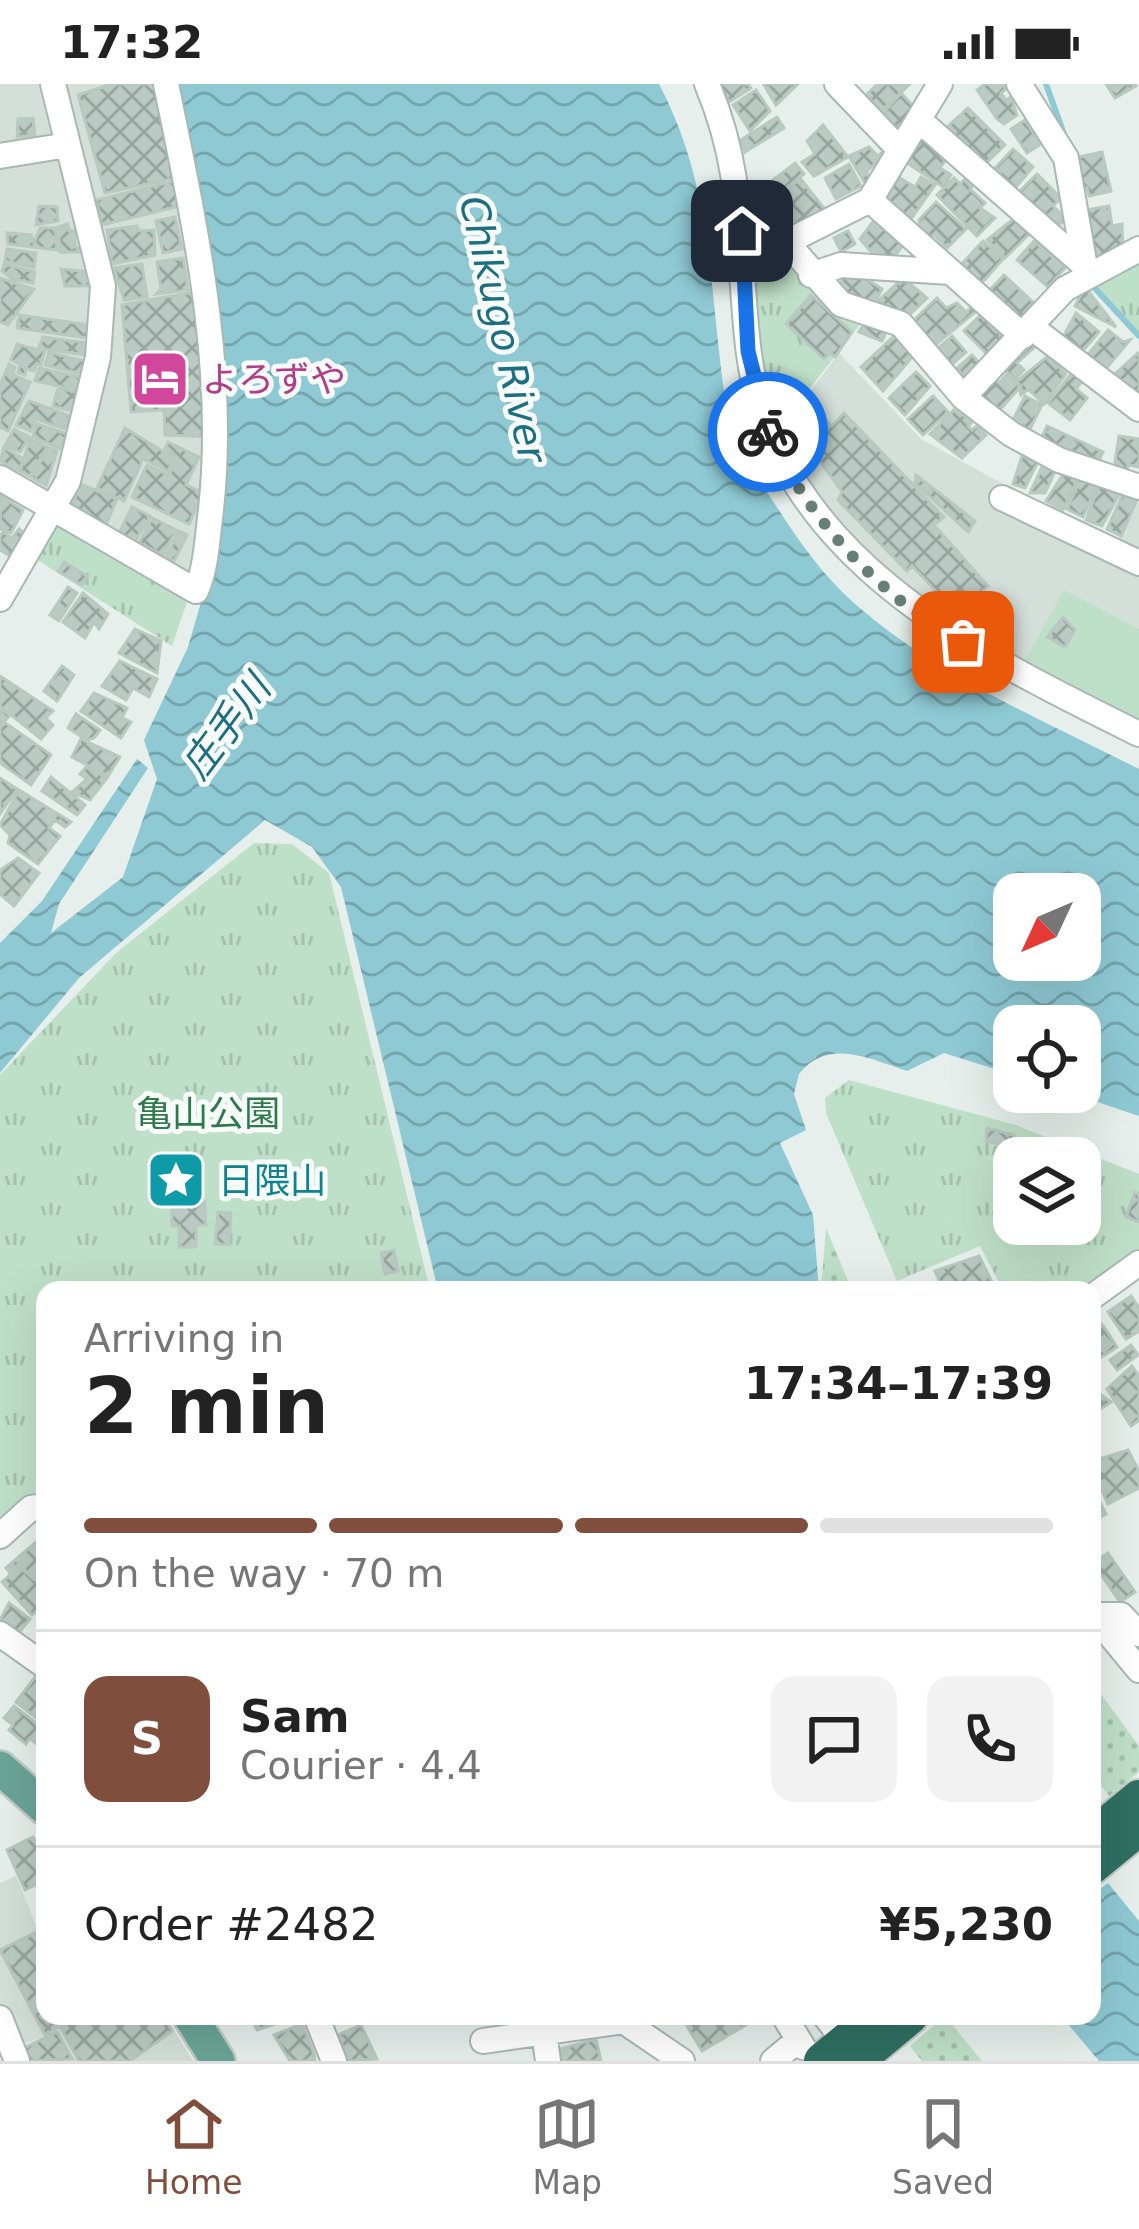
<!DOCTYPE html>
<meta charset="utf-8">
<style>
:root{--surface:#fff;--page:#f2f2f2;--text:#222;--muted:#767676;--line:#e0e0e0;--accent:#804e3d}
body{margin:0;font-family:"DejaVu Sans","Noto Sans JP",sans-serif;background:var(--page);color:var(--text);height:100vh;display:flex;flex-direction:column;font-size:45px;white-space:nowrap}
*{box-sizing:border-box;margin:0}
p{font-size:39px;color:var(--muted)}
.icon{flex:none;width:66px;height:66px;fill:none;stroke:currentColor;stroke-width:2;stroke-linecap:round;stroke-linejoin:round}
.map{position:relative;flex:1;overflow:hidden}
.side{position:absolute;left:36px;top:1197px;width:1065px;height:744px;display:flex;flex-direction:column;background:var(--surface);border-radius:24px;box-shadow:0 12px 48px #0002}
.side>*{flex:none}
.needle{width:78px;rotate:226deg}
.controls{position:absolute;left:993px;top:789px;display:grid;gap:24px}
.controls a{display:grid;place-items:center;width:108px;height:108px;border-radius:24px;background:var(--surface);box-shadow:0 12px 48px #0002;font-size:60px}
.pin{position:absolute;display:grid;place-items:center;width:102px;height:102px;color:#fff;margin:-51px;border-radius:24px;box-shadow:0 6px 18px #0006}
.courier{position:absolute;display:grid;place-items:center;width:120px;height:120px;margin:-60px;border:9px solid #1a73e8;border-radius:50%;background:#fff;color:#222;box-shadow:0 3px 15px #0007}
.summary em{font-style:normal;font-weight:800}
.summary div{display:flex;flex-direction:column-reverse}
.summary{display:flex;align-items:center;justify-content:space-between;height:204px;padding:0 48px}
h1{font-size:78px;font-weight:800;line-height:90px}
.bar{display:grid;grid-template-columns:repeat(4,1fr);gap:18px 12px;align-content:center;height:144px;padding:0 48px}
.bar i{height:15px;border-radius:9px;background:var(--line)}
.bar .current{background:var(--accent)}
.bar p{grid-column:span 4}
.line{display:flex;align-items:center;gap:30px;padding:0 48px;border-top:3px solid var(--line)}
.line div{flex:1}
.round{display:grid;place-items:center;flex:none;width:126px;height:126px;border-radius:24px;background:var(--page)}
.status{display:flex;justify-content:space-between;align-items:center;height:84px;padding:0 60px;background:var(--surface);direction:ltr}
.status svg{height:33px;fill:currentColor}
.menu{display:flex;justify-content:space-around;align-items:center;height:168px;border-top:3px solid var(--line);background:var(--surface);font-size:33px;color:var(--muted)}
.menu a{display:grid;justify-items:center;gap:6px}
.menu .current{color:var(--accent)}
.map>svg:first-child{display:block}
.built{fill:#d4dfda}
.grass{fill:url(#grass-dots)}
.park{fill:url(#park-tufts);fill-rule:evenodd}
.garden{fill:#bfe0c8}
.water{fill:url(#water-waves);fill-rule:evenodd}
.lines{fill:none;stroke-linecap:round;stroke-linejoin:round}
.stream{stroke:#8ec9d4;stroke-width:6}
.building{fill:url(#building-cross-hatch);stroke:#b8c9c2;stroke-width:3}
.minor-casing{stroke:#a8b8b2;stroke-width:28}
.major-casing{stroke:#c2cac8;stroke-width:38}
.highway-casing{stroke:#c2cac8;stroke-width:40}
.minor{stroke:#fff;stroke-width:24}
.major{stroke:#6aa596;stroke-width:33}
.highway{stroke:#2f6f62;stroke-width:36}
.done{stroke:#687f78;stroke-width:12;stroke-dasharray:0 21.6}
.route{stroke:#1a73e8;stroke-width:15}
.labels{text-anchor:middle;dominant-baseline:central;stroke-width:10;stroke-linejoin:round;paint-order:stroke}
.hotel-label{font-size:36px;fill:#b23c85;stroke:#f7fbf9;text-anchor:start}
.park-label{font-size:36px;fill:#2d7a4b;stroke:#f7fbf9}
.culture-label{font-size:36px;fill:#0d838f;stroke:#f7fbf9;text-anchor:start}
.water-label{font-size:39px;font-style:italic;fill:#1c6f80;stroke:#f7fbf9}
</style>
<div class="status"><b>17:32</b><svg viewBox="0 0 49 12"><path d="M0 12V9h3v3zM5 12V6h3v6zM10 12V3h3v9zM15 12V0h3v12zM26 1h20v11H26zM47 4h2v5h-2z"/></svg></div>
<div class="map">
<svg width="1139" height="1977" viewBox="0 0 1139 1977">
<defs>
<pattern id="grass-dots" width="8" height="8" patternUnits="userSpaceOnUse" patternTransform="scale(3)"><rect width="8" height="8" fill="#bfe0c8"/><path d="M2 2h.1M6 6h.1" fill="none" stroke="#a4c1ad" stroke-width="1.8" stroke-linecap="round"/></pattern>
<pattern id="park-tufts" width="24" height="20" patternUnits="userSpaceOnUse" patternTransform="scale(3)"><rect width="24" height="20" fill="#bfe0c8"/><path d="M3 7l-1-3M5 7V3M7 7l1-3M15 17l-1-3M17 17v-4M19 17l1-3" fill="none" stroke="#a4c1ad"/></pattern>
<pattern id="water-waves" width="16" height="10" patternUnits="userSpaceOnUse" patternTransform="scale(3)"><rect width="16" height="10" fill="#8ec9d4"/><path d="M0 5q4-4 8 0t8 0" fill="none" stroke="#74a5ad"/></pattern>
<pattern id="building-cross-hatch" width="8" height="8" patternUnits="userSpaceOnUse" patternTransform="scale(3)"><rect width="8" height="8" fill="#bbcac4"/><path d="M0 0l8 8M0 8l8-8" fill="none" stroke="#98a6a0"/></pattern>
</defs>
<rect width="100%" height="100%" fill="#e6efeb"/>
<!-- built -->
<path class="built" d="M0 0H52L105 203 55 0H165L215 321 196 506 0 393Z
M839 269 921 355 1115 461 1139 417V642L950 547 849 462 777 352Z
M16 1792 41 1854 45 1932H165L193 1977H73L58 1947 15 1964 0 1925V1799Z"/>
<!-- grass -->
<path class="grass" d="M826 1144 852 1206H821Z
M1092 1598 1139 1662V1688L1109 1712 1092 1690Z
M945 1932 982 1977H922L910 1962Z"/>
<!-- park -->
<path class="park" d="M786 168 865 234 777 346 766 330 750 183Z
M1139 168V249L1124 238 1090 194Z
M54 424 190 509 172 562 28 470Z
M254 759 292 760 329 789 430 1206H45V1421L0 1460V991L116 869Z
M849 996 1016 1041 1139 1090V1171L1092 1206H1003L980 1162 897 1197 826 1029 825 1014ZM1014 1074H1080V1140H1014Z"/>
<!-- garden -->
<path class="garden" d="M1064 506 1139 545V637L1025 576Z"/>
<!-- water -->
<path class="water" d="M172 0H659C715 107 708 205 726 320 731 352 752 385 769 411 794 450 819 488 854 519 934 590 1044 637 1139 685V1032L1068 1008H1080V942H1014V991L944 969 907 987C870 975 828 953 799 990L794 1010 806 1046 780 1059 813 1131 819 1206H438L341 803 312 763 265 736 79 894 0 989V859L42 817 137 675 148 684 59 820 51 849 123 793 157 695 144 656 188 563 206 501 221 386ZM1014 810H1080V876H1014Z
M1108 1799 1139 1837V1977H1099L1061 1932H1092V1811Z"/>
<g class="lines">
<!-- stream -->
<path class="stream" d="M1046 0 1065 53
M1091 200 1139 252"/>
</g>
<!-- building -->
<path class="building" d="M112 0H155L176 94 105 109 78 11Z
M717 0H748L751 4 729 18Z
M798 0 776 21 764 1 765 0Z
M878 0H910L881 27 866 11Z
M985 0H1003L1006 5 1001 9 1006 16 1011 13 1017 31 1004 40 997 35 977 6Z
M1106 0H1135L1136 2 1115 14Z
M756 6 770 27 750 47 733 21Z
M901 9 916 25 896 51 881 31Z
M968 24 1005 61 982 83 945 45Z
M777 33 784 44 745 68 741 56Z
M33 34 35 51 17 53 18 35Z
M1025 36 1041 60 1027 69 1011 45Z
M823 41 848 73 814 92 802 78 815 70 807 57Z
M918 53 948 72 940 84 951 91 943 103 903 76Z
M878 58 888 68 866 88 872 96 866 101 849 72 869 63 878 72 883 68Z
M1013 65 1033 83 1012 108 997 94 1001 89 995 84Z
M1102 68 1111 107 1089 112 1087 104 1082 105 1079 73Z
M795 79 804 90 763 122 754 111Z
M849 80 861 102 836 115 825 94Z
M1037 90 1061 114 1053 122 1066 135 1058 142 1041 126 1036 131V122L1030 127 1019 108Z
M895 91 915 103 921 93 935 101 908 139 881 115Z
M968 92 975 99 970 105 985 119 980 124 995 134 977 152 937 111 954 94 960 100Z
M800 94 827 128 802 149 779 112Z
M174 97 180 122 102 141 96 116Z
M936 118 966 145 947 164 934 151 928 157 921 150 919 136Z
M39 122 57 123 58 137 36 141Z
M769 122 785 153 757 167 750 131Z
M1109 122 1112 142 1122 140 1123 165 1092 178 1082 127Z
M175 133 182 165 163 169 156 137Z
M1016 133 1031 148 1005 174 987 156Z
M876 134 906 157 891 177 878 176 860 155Z
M68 140 69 147 75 146V163L88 168H60L58 143Z
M137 142 139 147 154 146 155 171 112 180 107 146Z
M40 144H55L57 166 8 160 7 149 31 151 34 159Z
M848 147 855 160 841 168 834 154Z
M983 157 1003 175 979 202 959 183Z
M1034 157 1065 184 1048 203 1017 176Z
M7 165 36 169 34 184 5 177Z
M183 174 188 206 156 210 161 205 157 178Z
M4 180 35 188 33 199 12 195 2 187Z
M142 180 147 213 124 216 114 184Z
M61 185 92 188V202H65Z
M842 187 869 189 868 196 882 205 874 220 841 212Z
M1004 191 1035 220 1019 237 988 208Z
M0 194 34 205 8 241 0 238Z
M903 194 927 214 906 234 878 217Z
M1085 203 1116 243 1075 222Z
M200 207 213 353 165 351 164 326 131 328 122 221Z
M811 211 852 248 835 273 830 269 824 275 786 240Z
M937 214 946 224 957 219 966 228 975 220 980 224 934 262 912 238Z
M1076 229 1099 248 1082 268 1063 253Z
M982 230 1005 255 991 274 964 247Z
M19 231 90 241 88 254 17 244Z
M868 234 889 242 882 257 859 248Z
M1108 246 1123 258 1130 256 1104 287 1086 273Z
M895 251 914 271 883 307 861 283Z
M952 252 966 268 950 282 936 266Z
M43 253 87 259 86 271 45 265 41 281 37 279 34 287 26 284 25 291 18 289 20 280 11 276 17 260 38 266Z
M1030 258 1035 263 1017 279 1024 286 1015 295 1004 285Z
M49 268 84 277 82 290 45 281Z
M1138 269 1139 270V314L1115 290Z
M972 271 982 282 967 296 957 284Z
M1048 272 1066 290 1044 320 1028 305 1021 311 1017 297Z
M9 280 15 283 13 291 30 298 8 347 0 343V301Z
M39 284 80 293 77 306 35 297Z
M1075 285 1085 293 1076 305 1087 314 1070 336 1048 319Z
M916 288 930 302 905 331 889 314Z
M1007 290 1021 302 997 329 977 309 992 292 999 299Z
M58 304 77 308 71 327 53 322Z
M933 312 948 328 923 351 908 335Z
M1025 312 1042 321 1028 349 1011 340Z
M29 317 70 332 65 345 36 335 31 347 16 341Z
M954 326 973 337 968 342 972 346 977 342 986 351 962 374 930 350Z
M844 329 944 433 934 441 988 502 972 517 978 524 965 537 912 482 907 487 838 416 842 408 797 345 802 330 812 339 820 331 832 342Z
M37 340 67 350 61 365 33 353Z
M1047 342 1103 368 1097 381 1041 355Z
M125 344 174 374 168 387 143 375 124 417 97 404Z
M14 345 29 353 20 368 5 362Z
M1119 352 1139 355V383L1128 381 1127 388 1118 387 1115 378Z
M30 355 47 363 30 392 20 387Z
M168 358 199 373 186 401 203 409 189 440 132 413 147 381 169 391 178 374 164 367Z
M4 364 24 375 19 386 0 377Z
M49 364 57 367 46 401 31 393Z
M1023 369 1039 375 1025 404 1013 400Z
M1051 380 1057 383 1045 409H1030L1043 381Z
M1066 386 1079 393 1063 426 1046 417Z
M916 391 975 437 968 448 915 399Z
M1081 394 1097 401 1083 433 1067 425Z
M80 400 117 415 105 443 69 429Z
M1099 401 1120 409 1102 442 1086 436Z
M1123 410 1137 416 1121 452 1107 445Z
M1 412 23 426 11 449 0 445Z
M132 423 150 432 134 459 118 451Z
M152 434 176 446 163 471 139 459Z
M19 445 31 455 17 476 0 466V452L3 448 12 454Z
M179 447 187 451 174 477 166 473Z
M64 478 87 492 82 501 58 487Z
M68 503 77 509 59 537 50 531Z
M83 509 108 530 99 545 94 538 85 554 63 538Z
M1063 533 1075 546 1065 563 1047 553Z
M135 545 161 557 157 589 119 569Z
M120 577 157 595 149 613 133 604 126 616 102 602Z
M62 582 74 591 57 617 44 607Z
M0 592 53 627 46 634 53 641 41 655 0 622Z
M94 609 127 624 122 634 131 638 121 654 81 627Z
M0 625 10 631 4 638 51 671 31 701 0 679Z
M76 630 100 646 94 654 87 656 68 644Z
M81 655 120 673 108 692 72 673Z
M87 682 107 694 90 716 72 708 87 695 80 690Z
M51 693 85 721 77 731 42 707Z
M0 694 17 705 0 730Z
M19 706 71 738 65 743 55 736 49 744 60 752 38 780 8 759 10 751 0 741Z
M18 774 39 789 14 822 0 810V786Z
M987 1044 1014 1051 1011 1063 986 1057Z
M1135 1108 1139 1110V1138L1126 1133Z
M205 1118 206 1141H196V1163H179V1142H172V1126H179V1119Z
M218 1128 231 1129 229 1161 215 1160Z
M394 1166 398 1187 385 1190 381 1169Z
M979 1172 996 1206H943L935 1187Z
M1131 1212 1139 1224V1247L1126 1255 1108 1228Z
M1102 1240 1117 1263 1092 1279V1247Z
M1131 1261 1138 1271 1117 1286 1110 1276Z
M1132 1282 1139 1292V1336L1131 1342 1107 1305Z
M1093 1305 1111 1318 1094 1329 1092 1326Z
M1128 1366 1139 1387V1404L1108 1420 1092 1384 1102 1379 1099 1375Z
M1092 1403 1106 1430 1092 1438Z
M37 1457 45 1484 33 1495 19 1480 10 1489 6 1484Z
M1108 1469 1135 1508 1120 1518 1093 1479Z
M19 1483 45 1504V1519L32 1531 2 1498Z
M9 1519 30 1535 18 1550 0 1536Z
M36 1592 41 1596 36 1601 45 1608V1641L16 1618Z
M14 1622 45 1646 35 1659 30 1654 26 1660 9 1646 13 1641 4 1634Z
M33 1753 45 1777V1796L25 1806 7 1766Z
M45 1844V1932H163L172 1947 130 1977H79L60 1942 45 1951 0 1866Z
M250 1932H293L294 1934 257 1946Z
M681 1932H761L702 1967Z
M302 1940 314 1970 315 1977H290L274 1951Z
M361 1941 377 1975 349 1977 338 1951Z
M57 1948 72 1975 30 1977 24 1964Z
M596 1955 601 1977H559L556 1966Z"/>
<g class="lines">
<!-- minor casing -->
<g class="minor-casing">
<path id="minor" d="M707 0C748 97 736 170 749 270 776 473 975 569 1139 650
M837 0 900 66
M1019 0 1066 74 1085 183
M919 36 1084 181
M0 72 68 61
M870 116 1023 252
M788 160 841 220 901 240 963 313 1011 350 1059 376 1139 403
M745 179 870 116 940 0
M811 191 841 181 950 188
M1031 243 1139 325
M963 313 1065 205 1139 165
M0 394 196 507C206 484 207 458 210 434 228 289 195 142 166 0
M1002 414 1139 479
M0 515 68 397 98 273 103 202 53 0
M1092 1213 1139 1179
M0 1452 31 1424 45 1422
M1092 1529 1139 1586
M1094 1531H1121L1139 1550
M0 1550 45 1582
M316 1932 334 1977
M616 1932 682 1977
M784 1932 803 1963
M825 1932 853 1968
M0 1934 17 1977
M544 1948 548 1977
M483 1957 624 1937
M773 1977 798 1956"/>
</g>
<!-- major casing -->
<g class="major-casing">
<path id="major" d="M0 1684 45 1724
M190 1932 218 1977"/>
</g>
<!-- highway casing -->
<g class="highway-casing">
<path id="highway" d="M1092 1753 1139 1714
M1092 1782 1136 1746
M862 1972 910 1932
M822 1977 877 1932"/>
</g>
<!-- minor -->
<use href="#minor" class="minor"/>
<!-- major -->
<use href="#major" class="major"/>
<!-- highway -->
<use href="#highway" class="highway"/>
</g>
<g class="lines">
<!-- done -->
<path class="done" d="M768 348C806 432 881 515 963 558"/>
<!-- route -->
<path class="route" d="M742 147 748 267 768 348"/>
</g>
<!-- icons -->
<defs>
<g id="hotel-square" transform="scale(3)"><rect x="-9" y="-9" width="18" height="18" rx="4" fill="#d1479c" stroke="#f7fbf9"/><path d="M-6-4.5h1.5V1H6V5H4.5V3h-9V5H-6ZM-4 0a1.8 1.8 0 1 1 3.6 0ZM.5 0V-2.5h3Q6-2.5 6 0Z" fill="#fff"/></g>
<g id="sight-square" transform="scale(3)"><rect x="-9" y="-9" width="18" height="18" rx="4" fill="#0f9aa8" stroke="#f7fbf9"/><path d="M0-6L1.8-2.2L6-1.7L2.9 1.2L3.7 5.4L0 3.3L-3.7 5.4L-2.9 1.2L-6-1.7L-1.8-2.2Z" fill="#fff"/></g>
</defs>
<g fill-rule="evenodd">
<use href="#hotel-square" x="160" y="295"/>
<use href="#sight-square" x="176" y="1096"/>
</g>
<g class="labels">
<!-- hotel labels -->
<g class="hotel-label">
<text x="202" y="295">よろずや</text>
</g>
<!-- park labels -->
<g class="park-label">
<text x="208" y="1029">亀山公園</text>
</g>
<!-- culture labels -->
<g class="culture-label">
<text x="218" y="1096">日隈山</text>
</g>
<!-- water labels -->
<g class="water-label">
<text transform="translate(503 245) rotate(77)">Chikugo River</text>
<text transform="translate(226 643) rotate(-53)">庄手川</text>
</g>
</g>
</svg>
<div class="controls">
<a><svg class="needle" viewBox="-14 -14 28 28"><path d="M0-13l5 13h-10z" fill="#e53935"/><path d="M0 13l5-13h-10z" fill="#767676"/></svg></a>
<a><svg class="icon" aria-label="locate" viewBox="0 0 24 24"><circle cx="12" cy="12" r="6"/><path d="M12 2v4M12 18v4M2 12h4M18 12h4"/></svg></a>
<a><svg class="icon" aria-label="layers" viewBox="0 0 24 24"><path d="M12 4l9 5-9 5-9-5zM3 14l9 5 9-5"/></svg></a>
</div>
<div class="pin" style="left:963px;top:558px;background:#ea580c"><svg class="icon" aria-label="bag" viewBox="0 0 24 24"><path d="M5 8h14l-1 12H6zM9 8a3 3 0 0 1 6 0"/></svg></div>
<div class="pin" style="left:742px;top:147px;background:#1f2937"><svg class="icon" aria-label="home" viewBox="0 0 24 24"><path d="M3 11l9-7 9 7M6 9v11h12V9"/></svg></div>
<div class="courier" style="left:768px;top:348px"><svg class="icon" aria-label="bike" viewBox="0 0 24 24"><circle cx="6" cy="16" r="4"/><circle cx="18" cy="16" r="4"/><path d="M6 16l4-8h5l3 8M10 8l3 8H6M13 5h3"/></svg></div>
<section class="side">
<div class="summary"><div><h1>2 min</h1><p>Arriving in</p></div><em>17:34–17:39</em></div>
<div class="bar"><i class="current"></i><i class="current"></i><i class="current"></i><i></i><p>On the way · 70 m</p></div>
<div class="line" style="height:216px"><b class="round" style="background:var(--accent);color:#fff">S</b><div><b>Sam</b><p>Courier · 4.4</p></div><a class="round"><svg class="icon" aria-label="chat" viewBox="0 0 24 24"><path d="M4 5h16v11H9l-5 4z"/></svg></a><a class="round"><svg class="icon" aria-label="phone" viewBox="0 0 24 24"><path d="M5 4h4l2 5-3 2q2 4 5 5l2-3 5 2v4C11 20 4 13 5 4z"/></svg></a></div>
<div class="line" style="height:156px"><div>Order #2482</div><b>¥5,230</b></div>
</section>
</div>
<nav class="menu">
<a class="current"><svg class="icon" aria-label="home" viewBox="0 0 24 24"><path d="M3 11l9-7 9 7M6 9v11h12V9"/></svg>Home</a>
<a><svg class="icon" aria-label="map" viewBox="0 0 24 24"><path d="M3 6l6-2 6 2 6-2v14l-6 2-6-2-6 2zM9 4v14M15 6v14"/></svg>Map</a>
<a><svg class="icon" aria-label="saved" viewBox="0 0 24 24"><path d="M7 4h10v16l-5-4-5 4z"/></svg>Saved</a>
</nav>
